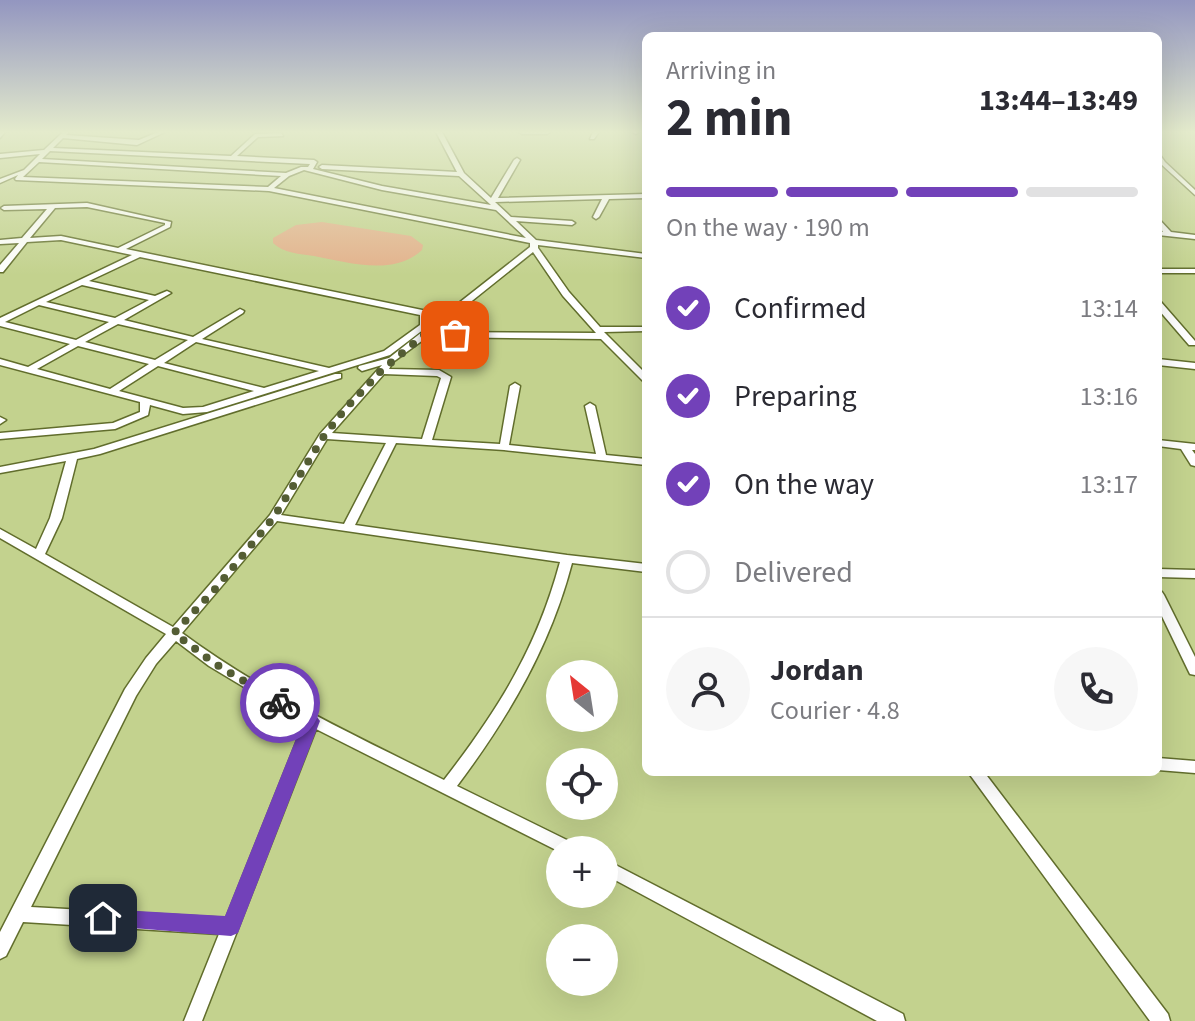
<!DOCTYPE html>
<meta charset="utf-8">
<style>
:root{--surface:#fff;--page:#f7f7f7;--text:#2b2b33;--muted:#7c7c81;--line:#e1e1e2;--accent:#7241b9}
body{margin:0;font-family:"Source Sans 3",sans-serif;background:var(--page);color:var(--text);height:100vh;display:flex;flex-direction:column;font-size:30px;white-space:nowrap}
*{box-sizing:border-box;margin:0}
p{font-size:26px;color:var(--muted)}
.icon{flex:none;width:44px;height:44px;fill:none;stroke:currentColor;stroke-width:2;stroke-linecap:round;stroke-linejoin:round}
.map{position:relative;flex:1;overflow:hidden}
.drawer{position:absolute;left:642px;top:32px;width:520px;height:744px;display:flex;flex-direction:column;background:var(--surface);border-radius:12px;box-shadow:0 8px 32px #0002}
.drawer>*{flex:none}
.needle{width:52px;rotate:330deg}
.tools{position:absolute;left:546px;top:660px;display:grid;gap:16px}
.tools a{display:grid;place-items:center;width:72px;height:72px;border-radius:50%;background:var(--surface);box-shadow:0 8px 32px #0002;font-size:40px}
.pin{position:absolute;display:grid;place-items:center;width:68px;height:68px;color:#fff;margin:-34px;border-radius:16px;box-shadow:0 4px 12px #0006}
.courier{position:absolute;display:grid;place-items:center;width:80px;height:80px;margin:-40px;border:6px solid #7241b9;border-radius:50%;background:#fff;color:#222;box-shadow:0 2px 10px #0007}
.summary em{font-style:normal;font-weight:700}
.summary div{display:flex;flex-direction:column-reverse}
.summary{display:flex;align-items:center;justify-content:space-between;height:136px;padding:0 24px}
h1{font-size:52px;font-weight:700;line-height:60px}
.bar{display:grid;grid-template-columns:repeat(4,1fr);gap:12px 8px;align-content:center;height:96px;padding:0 24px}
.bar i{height:10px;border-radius:6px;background:var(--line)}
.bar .active{background:var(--accent)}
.bar p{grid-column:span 4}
.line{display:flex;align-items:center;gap:20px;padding:0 24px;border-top:2px solid var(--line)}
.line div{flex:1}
.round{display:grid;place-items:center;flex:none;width:84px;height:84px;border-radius:42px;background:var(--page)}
ol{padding:0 24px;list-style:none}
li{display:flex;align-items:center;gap:24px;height:88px}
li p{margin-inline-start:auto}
li .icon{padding:8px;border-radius:50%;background:var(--accent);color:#fff;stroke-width:4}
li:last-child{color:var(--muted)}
li i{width:44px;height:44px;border:4px solid var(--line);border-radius:50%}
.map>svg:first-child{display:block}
.green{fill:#e3b18b}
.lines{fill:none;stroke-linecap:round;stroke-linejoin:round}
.minor-casing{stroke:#616d2c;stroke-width:3}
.minor{fill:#fff;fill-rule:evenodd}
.route{fill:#7241b9}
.done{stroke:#545d34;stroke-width:8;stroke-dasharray:0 14.4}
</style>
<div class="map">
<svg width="1195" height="1021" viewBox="0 0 1195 1021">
<rect width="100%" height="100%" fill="#c3d28e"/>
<!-- green -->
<path class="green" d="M322 222 411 236 423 245 422 250C393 277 347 262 314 256 300 254 283 253 273 243V238L296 225Z"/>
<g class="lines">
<!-- minor casing -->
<g class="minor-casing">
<path id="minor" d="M0 132H5L0 138Z
M63 132H69L66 135 139 140 158 132H165L137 145 63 138 53 148 231 156 255 134 281 133 283 136 258 137 237 156 314 160 317 162 313 169 382 186 491 205 459 176 322 169 319 167 322 165 457 172 436 132H442L464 173 491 198 514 160 517 158 520 160 498 198 646 194V198L609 199 599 217 596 219 593 217 602 199 495 202 511 217 572 221 575 223 572 225 516 221 536 240 646 254V258L538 245V248L569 292 600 327H646V331L604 332 646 374V382L643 381 601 339 427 337 393 362 389 369 439 370 451 377 432 440 500 444 510 386 515 383 520 386 509 445 596 454 585 406 590 403 595 406 606 455 646 459V465L504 450 396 443 355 525 567 555 646 564V572L572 563C550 647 508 718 457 786L577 845 579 850H560V852L316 729 202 1021H184L219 934 23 922 6 956 0 959V932L125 689 146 658 166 634 0 538V529L36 549 50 518 66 461 0 473V467L94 449 335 374H341V378L100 454 77 459 62 518 45 554 173 627 270 515 320 434 382 365 362 371 358 368 359 366 389 358 530 247V243L269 191 16 180 15 179 18 175 0 183V179L24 170 40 154 0 158V154L44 150ZM50 151 310 164 308 167H301L286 173 42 159ZM39 162 281 176 268 187 23 177ZM304 170 382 190 496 210 526 238 274 188 289 176ZM533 252 563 296 596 333 433 332ZM384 374 437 376 441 378 422 439 332 433ZM327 439 386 443 344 524 281 515ZM277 521 560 562C537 648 498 710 444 780 354 735 263 693 182 633ZM176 641 209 666 304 723 226 918 31 907 136 696 156 664Z
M519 132H550L547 134H522Z
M593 132H599L594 139H590Z
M632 132H639L636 134Z
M1158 152 1165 162 1195 190V195L1161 164 1158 159Z
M87 203 171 222 170 227 126 249 427 311 428 326 390 355 207 412 183 414 150 405 148 415 115 429 0 439V433L113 423 140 412V402L0 365V359L28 367 70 344 0 326V318L132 255 61 240 27 242 3 272H0V265L19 243 0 244V240L22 238 47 209 4 210 1 208 4 206ZM87 207 165 223V225L118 248 61 236 30 238 55 208ZM140 257 420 315V325L384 351 329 368 202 339 243 313 244 311 240 309 193 337 124 320 171 293 167 291 155 296 89 281ZM82 285 149 300 115 318 46 302ZM39 305 109 322 76 340 5 322ZM118 324 188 340 155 360 85 342ZM196 342 319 371 264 388 164 363ZM78 346 149 364 110 389 37 369ZM158 366 254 391 203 407 183 408 119 391Z
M1158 218 1171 232 1195 235V239L1158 235V231L1163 232 1158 224Z
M1158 269H1195V273H1158Z
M1158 302H1161L1195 341V345H1189L1158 309Z
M1158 359 1195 363V369L1158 365Z
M0 417 6 420 0 424Z
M1158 440 1195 444V450H1192L1195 454V466L1191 465 1181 449 1158 446Z
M1158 569 1195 570V578L1158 577Z
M1158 591 1162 592 1164 595 1195 657V675L1190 674 1188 670 1158 608Z
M1158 758 1195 761V773L1158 770Z
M968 772H984L1168 1014 1170 1021H1150Z
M604 859 903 1014 905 1021H877L604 874Z"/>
</g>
<!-- minor -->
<use href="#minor" class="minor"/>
</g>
<!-- sky -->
<linearGradient id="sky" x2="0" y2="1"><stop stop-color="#9396c0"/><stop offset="0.48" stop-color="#e4ebcc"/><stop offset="1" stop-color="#e4ebcc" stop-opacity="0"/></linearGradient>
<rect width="1195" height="275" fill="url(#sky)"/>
<!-- route -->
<path class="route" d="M280 696 317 717 320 721 238 933 231 936 96 925 93 918 96 911 103 909 225 916 302 724 275 707V698Z"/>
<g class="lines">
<!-- done -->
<path class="done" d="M280 703 214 663 174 633 217 587 274 517 324 436 346 408 381 371 425 334 455 335"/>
</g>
</svg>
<div class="tools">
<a><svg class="needle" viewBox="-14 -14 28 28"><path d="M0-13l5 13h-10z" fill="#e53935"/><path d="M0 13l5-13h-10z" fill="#7c7c81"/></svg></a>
<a><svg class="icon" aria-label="locate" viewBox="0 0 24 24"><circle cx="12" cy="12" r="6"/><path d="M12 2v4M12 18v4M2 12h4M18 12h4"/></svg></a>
<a>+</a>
<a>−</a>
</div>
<div class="pin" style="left:455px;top:335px;background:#ea580c"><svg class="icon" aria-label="bag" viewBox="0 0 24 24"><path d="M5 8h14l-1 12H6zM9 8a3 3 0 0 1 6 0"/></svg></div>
<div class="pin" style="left:103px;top:918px;background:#1f2937"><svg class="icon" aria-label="home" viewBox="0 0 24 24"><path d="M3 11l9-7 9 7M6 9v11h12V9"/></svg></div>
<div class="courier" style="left:280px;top:703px"><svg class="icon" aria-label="bike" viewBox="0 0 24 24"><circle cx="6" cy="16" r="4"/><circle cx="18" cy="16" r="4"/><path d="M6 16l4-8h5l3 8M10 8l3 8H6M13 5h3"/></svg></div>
<section class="drawer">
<div class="summary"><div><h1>2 min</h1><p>Arriving in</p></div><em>13:44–13:49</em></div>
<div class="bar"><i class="active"></i><i class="active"></i><i class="active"></i><i></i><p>On the way · 190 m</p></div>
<ol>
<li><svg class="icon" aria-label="check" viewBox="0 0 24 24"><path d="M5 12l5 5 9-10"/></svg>Confirmed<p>13:14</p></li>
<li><svg class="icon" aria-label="check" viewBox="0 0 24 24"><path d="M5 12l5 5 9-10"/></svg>Preparing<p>13:16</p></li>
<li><svg class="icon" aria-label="check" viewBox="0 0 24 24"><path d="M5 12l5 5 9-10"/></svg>On the way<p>13:17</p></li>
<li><i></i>Delivered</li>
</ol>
<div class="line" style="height:144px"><a class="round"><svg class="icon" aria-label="person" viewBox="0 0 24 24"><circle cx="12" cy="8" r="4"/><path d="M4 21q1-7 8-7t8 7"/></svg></a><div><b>Jordan</b><p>Courier · 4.8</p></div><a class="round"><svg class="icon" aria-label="phone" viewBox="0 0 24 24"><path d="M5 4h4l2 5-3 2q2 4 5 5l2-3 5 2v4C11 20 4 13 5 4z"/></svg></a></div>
</section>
</div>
